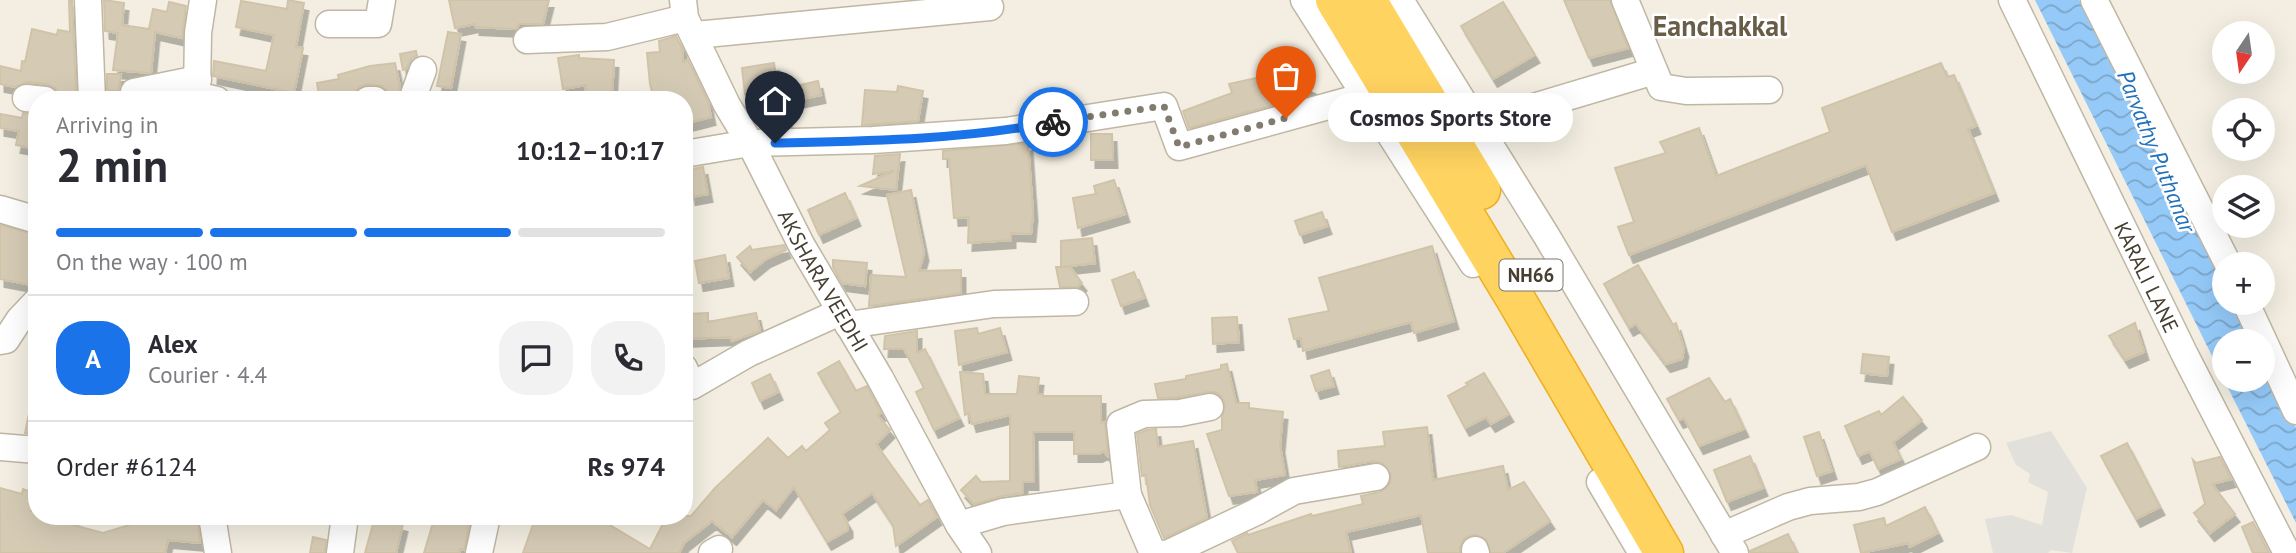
<!DOCTYPE html>
<meta charset="utf-8">
<style>
:root{--surface:#fff;--page:#f2f2f3;--text:#2b2b33;--muted:#7c7c81;--line:#e1e1e2;--accent:#1a73e8}
body{margin:0;font-family:"PT Sans",sans-serif;background:var(--page);color:var(--text);height:100vh;display:flex;flex-direction:column;font-size:26px;white-space:nowrap}
*{box-sizing:border-box;margin:0}
p{font-size:23px;color:var(--muted)}
.icon{flex:none;width:38px;height:38px;fill:none;stroke:currentColor;stroke-width:2;stroke-linecap:round;stroke-linejoin:round}
.map{position:relative;flex:1;overflow:hidden}
.side{position:absolute;left:28px;top:91px;width:665px;height:434px;display:flex;flex-direction:column;background:var(--surface);border-radius:28px;box-shadow:0 7px 28px #0002}
.side>*{flex:none}
.needle{width:46px;rotate:193deg}
.controls{position:absolute;left:2212px;top:21px;display:grid;gap:14px}
.controls a{display:grid;place-items:center;width:63px;height:63px;border-radius:50%;background:var(--surface);box-shadow:0 7px 28px #0002;font-size:35px}
.pin{position:absolute;display:grid;place-items:center;width:60px;height:60px;color:#fff;margin:-72px -30px;border-radius:50% 50% 50% 0;rotate:-45deg;box-shadow:0 0 7px #0007}
.pin .icon{rotate:45deg}
.courier{position:absolute;display:grid;place-items:center;width:70px;height:70px;margin:-35px;border:5px solid #1a73e8;border-radius:50%;background:#fff;color:#222;box-shadow:0 2px 9px #0007}
.bubble{position:absolute;height:49px;border-radius:24px;background:var(--surface);box-shadow:0 7px 28px #0002;font-size:23px;font-weight:800;line-height:49px;text-align:center}
.headline em{font-style:normal;font-weight:800}
.headline div{display:flex;flex-direction:column-reverse}
.headline{display:flex;align-items:center;justify-content:space-between;height:119px;padding:0 28px}
h1{font-size:46px;font-weight:800;line-height:52px}
.bar{display:grid;grid-template-columns:repeat(4,1fr);gap:10px 7px;align-content:center;height:84px;padding:0 28px}
.bar i{height:9px;border-radius:5px;background:var(--line)}
.bar .selected{background:var(--accent)}
.bar p{grid-column:span 4}
.line{display:flex;align-items:center;gap:18px;padding:0 28px;border-top:2px solid var(--line)}
.line div{flex:1}
.round{display:grid;place-items:center;flex:none;width:74px;height:74px;border-radius:28px;background:var(--page)}
.map>svg:first-child{display:block}
.parking{fill:#e2e0db}
.water{fill:url(#water-waves)}
.building{fill:#d5cbb5;stroke:#d1c3a8;stroke-width:2;filter:url(#shadow)}
.lines{fill:none;stroke-linecap:round;stroke-linejoin:round}
.minor-casing{stroke:#bfb7a3;stroke-width:29}
.highway-casing{stroke:#efae1f;stroke-width:41}
.minor{stroke:#fff;stroke-width:26}
.highway{stroke:#ffd360;stroke-width:38}
.done{stroke:#827c6f;stroke-width:7;stroke-dasharray:0 12.6}
.route{stroke:#1a73e8;stroke-width:9}
.labels{text-anchor:middle;dominant-baseline:central;stroke-width:5;stroke-linejoin:round;paint-order:stroke}
.shield{fill:#fff;stroke:#7d786f;stroke-width:2}
.shield-label{font-size:19px;font-weight:bold;fill:#453e31}
.street-label{font-size:21px;fill:#453e31;stroke:#fff}
.water-label{font-size:23px;font-style:italic;fill:#2071bb;stroke:#fff}
.district-label{font-size:28px;font-weight:bold;fill:#695d47;stroke:#fff}
</style>
<div class="map">
<svg width="2296" height="553" viewBox="0 0 2296 553">
<defs>
<pattern id="water-waves" width="16" height="10" patternUnits="userSpaceOnUse" patternTransform="scale(1.75)"><rect width="16" height="10" fill="#95caf8"/><path d="M0 5q4-4 8 0t8 0" fill="none" stroke="#7ba5c9"/></pattern>
<filter id="shadow"><feDropShadow dx="4.5" dy="8" stdDeviation="0" flood-color="#0004"/></filter>
</defs>
<rect width="100%" height="100%" fill="#f3eee1"/>
<!-- parking -->
<path class="parking" d="M2051 431 2087 488 2072 553 2051 550 2048 553H1993L1985 519 2011 515 2042 525 2048 492 2028 482 2030 474 2016 465 2006 443Z"/>
<!-- water -->
<path class="water" d="M2035 0H2079L2181 190 2224 279V303H2236L2254 341H2224V380Z
M2263 359 2296 428V523L2224 380H2263Z"/>
<!-- building -->
<path class="building" d="M69 0H72L76 96H60L55 88 47 84 27 82 15 87 0 84V66L21 71 22 61 25 62 32 29 57 35 58 30 70 32Z
M104 0 124 3 122 25 149 29 153 9 167 12 169 2 186 6 182 38 155 32 151 73 113 70 118 33 105 31Z
M288 0 304 3 296 47 303 48 294 93 213 76 214 61 266 71 274 35 236 27 241 1 287 9Z
M449 0H549L543 24H519L516 29 475 27V24L455 28Z
M1564 0H1610L1628 48 1589 58Z
M1503 2 1535 55 1493 79 1461 26Z
M448 32 461 34 451 88 437 86Z
M676 36 682 48 683 62 688 60 708 102 711 117 684 124V100H654L650 84 647 53 660 52 659 41Z
M416 51 417 56 412 58 406 69 403 70 400 54Z
M579 55V58L614 60 612 98 585 97 586 85 563 89 558 58Z
M395 63 400 87 397 97 390 98 388 92 382 86 368 84 360 87 354 93 352 100H320L317 83 339 79 338 75 370 66Z
M774 63 778 90 818 81 821 95 788 102 787 124 757 123 758 92 745 94 742 68Z
M1941 63 1947 77 1954 75 1976 126 1968 129 1994 193 1892 232 1866 165 1629 255 1618 227 1634 222 1615 168 1666 153 1660 142 1699 128 1716 176 1830 132 1822 108Z
M1297 69 1303 83 1311 86 1308 95 1189 128 1183 111 1232 93 1229 84Z
M107 74H121L119 90 107 91Z
M898 86 923 91 918 121 862 125 865 90 897 92Z
M23 113 37 115V149L16 145 19 131 0 128V114L22 118Z
M1091 134H1112L1113 160H1091Z
M1028 143 1033 213 1031 234 1011 233V240L968 243 969 217 954 218 949 159H943V151Z
M900 154 896 190 860 186 894 171 873 174 875 156Z
M703 167 708 194 691 197 687 170Z
M1114 180 1125 214 1078 228 1073 198 1096 194 1094 186Z
M911 190 924 253 919 271 961 270V293L869 306 871 275 906 277 887 195Z
M845 193 856 218 819 235 808 210Z
M1322 212 1327 226 1300 235 1295 221Z
M0 225 37 235V286L0 279Z
M1092 238 1095 263 1061 267V241Z
M784 245 786 250 766 259 750 272 737 257 750 246 752 250Z
M1432 246 1454 321 1414 333 1411 322 1303 351 1301 338 1294 339 1289 319 1329 311 1319 278Z
M725 255 729 278 699 283 695 261Z
M833 260 867 263 865 286 842 283 833 267Z
M1638 265 1673 325 1676 323 1684 349 1682 359 1666 364 1636 324 1629 328 1604 284Z
M1056 267H1070L1082 283 1077 287H1060Z
M1134 272 1144 298 1121 306 1112 280Z
M708 313V322L756 313 760 331 732 341 731 337 684 339 687 314Z
M1237 317 1239 342 1213 344 1212 318Z
M2135 323 2144 352 2125 360 2109 336Z
M977 328 978 334 1000 328 1007 352 959 365 955 331Z
M917 331V353L925 349 959 418 934 430 916 392 924 388 904 349H884L885 336Z
M1863 354 1889 357 1887 376 1861 373Z
M839 361 856 391 867 386 881 413 877 415 890 430 876 444 920 505 928 500 937 517 896 546 893 525 872 493 842 514 848 524V530L827 542 794 487 776 510 763 500 732 537 712 521 684 543 679 553H523L536 516H588L603 521 650 549 667 516H691L715 488 768 438 788 458 802 446 806 451 830 430 825 423 841 412 818 373Z
M1227 364 1236 403H1249V408L1283 412 1280 445 1285 475 1255 480 1257 492 1229 496 1207 434 1222 430V417L1225 405 1222 397 1216 392H1208L1178 397 1158 398 1155 384 1186 379V376L1221 369V365Z
M1329 370 1334 386 1316 391 1311 376Z
M960 372 983 374 985 394H1017L1019 376 1039 378 1037 394H1043V396H1101V423L1105 422 1108 457 1104 451 1098 454H1074V432H1033L1034 482H1023V493L1002 496 974 504 961 490 976 476 981 482 1010 481V415L972 424 969 413 965 415Z
M1484 373 1509 414 1491 424 1486 417 1465 428 1448 396 1468 385 1466 383Z
M770 374 778 392 760 401 752 383Z
M1709 378 1725 402 1730 399 1744 429 1699 446 1684 418 1679 420 1667 399Z
M1903 397 1922 420 1893 442 1901 459 1878 469 1870 451 1858 456 1845 426 1879 411 1881 415Z
M30 409 37 410V434L25 433Z
M1427 427 1433 480 1503 466 1508 490 1524 482 1550 521 1503 553H1491L1486 539 1477 535H1471L1464 539 1460 546V553H1428L1421 515 1346 532 1351 553H1238L1232 541 1247 533 1248 535 1311 514 1312 516 1363 504 1361 496 1379 492 1385 489 1390 483 1391 474 1382 463 1373 461 1339 467 1338 451 1385 446 1383 432Z
M1156 429 1158 447 1193 441 1207 518 1164 538 1150 505 1146 475 1142 476 1137 434 1147 430Z
M1819 432 1832 471 1817 476 1804 437Z
M2127 443 2160 507 2136 519 2101 456Z
M1750 456 1763 488 1727 502 1714 470Z
M2220 457 2231 479 2212 484 2235 514 2210 533 2194 513 2205 504 2193 460 2196 463Z
M0 488 22 494 23 489 37 494 31 511 37 512V516L74 518 73 525 103 533 136 523 137 516H197L200 543 168 540 165 553H0Z
M1925 507 1938 533 1910 547 1908 543 1861 553 1854 525 1884 518 1886 526Z
M435 516H471L464 550 460 549V553H424Z
M375 517 403 524 396 553H365Z
M2253 522 2269 553H2253L2242 527Z
M1788 534 1797 553H1751L1750 551Z
M313 537 326 540 325 553H310Z"/>
<g class="lines">
<!-- minor casing -->
<g class="minor-casing">
<g id="minor">
<path d="M88 0 92 100"/>
<path d="M203 0 198 33 197 95 217 100"/>
<path id="s1" d="M683 0 685 18 727 105 750 143 802 246 880 378 959 525 978 553"/>
<path d="M1304 0 1473 264"/>
<path d="M1400 0 1546 235 1735 553"/>
<path d="M1625 0 1661 87 1686 91 1769 90"/>
<path id="s2" d="M2012 0 2185 355 2287 553"/>
<path d="M2094 0 2228 264"/>
<path d="M329 24H378L382 0"/>
<path d="M695 35 990 7"/>
<path d="M527 40 607 37 685 18"/>
<path d="M26 98 45 100"/>
<path d="M135 100 134 92 198 79"/>
<path d="M368 100H375"/>
<path d="M412 100 423 70"/>
<path d="M1477 124 1654 71"/>
<path d="M684 154 750 143 873 140 1006 131 1164 106 1179 147 1365 96"/>
<path d="M0 209 37 220"/>
<path d="M2246 303 2296 411"/>
<path d="M848 325 994 304 1075 302"/>
<path d="M0 341 6 340 19 320 37 301"/>
<path d="M684 368 692 386 749 353 840 312"/>
<path d="M0 447 37 450"/>
<path d="M1600 482 1642 553"/>
<path d="M1128 495 1120 424 1144 414 1180 413 1210 407"/>
<path d="M212 516 218 553"/>
<path d="M959 525 1003 512 1128 495 1152 551 1158 553"/>
<path d="M1724 535 1788 507 1810 501 1859 497 1877 492 1977 447"/>
<path d="M1475 550 1476 553"/>
<path d="M340 553 345 516"/>
<path d="M479 553 487 516"/>
<path d="M712 553 719 549"/>
<path d="M1169 553 1256 512 1294 491 1376 477"/>
</g>
</g>
<!-- highway casing -->
<g class="highway-casing">
<path id="highway" d="M1335 0 1515 298 1664 553
M1367 0 1481 190"/>
</g>
<!-- minor -->
<use href="#minor" class="minor"/>
<!-- highway -->
<use href="#highway" class="highway"/>
</g>
<g class="lines">
<!-- done -->
<path class="done" d="M1053 122 1164 106 1179 147 1286 118"/>
<!-- route -->
<path class="route" d="M775 143C867 141 962 140 1053 122"/>
</g>
<g class="labels">
<!-- shield labels -->
<rect class="shield" x="1499.5" y="259.5" width="63" height="31" rx="5"/>
<g class="shield-label">
<text x="1531" y="275">NH66</text>
</g>
<!-- street labels -->
<g class="street-label">
<text stroke="none"><textPath href="#s2" startOffset="308">KARALI LANE</textPath></text>
<text stroke="none"><textPath href="#s1" startOffset="315">AKSHARA VEEDHI</textPath></text>
</g>
<!-- water labels -->
<g class="water-label">
<text transform="translate(2157 151) rotate(68)">Parvathy Puthanar</text>
</g>
<!-- district labels -->
<g class="district-label">
<text x="1720" y="25">Eanchakkal</text>
</g>
</g>
</svg>
<div class="controls">
<a><svg class="needle" viewBox="-14 -14 28 28"><path d="M0-13l5 13h-10z" fill="#e53935"/><path d="M0 13l5-13h-10z" fill="#7c7c81"/></svg></a>
<a><svg class="icon" aria-label="locate" viewBox="0 0 24 24"><circle cx="12" cy="12" r="6"/><path d="M12 2v4M12 18v4M2 12h4M18 12h4"/></svg></a>
<a><svg class="icon" aria-label="layers" viewBox="0 0 24 24"><path d="M12 4l9 5-9 5-9-5zM3 14l9 5 9-5"/></svg></a>
<a>+</a>
<a>−</a>
</div>
<div class="pin" style="left:1286px;top:118px;background:#ea580c"><svg class="icon" aria-label="bag" viewBox="0 0 24 24"><path d="M5 8h14l-1 12H6zM9 8a3 3 0 0 1 6 0"/></svg></div>
<div class="pin" style="left:775px;top:143px;background:#1f2937"><svg class="icon" aria-label="home" viewBox="0 0 24 24"><path d="M3 11l9-7 9 7M6 9v11h12V9"/></svg></div>
<div class="courier" style="left:1053px;top:122px"><svg class="icon" aria-label="bike" viewBox="0 0 24 24"><circle cx="6" cy="16" r="4"/><circle cx="18" cy="16" r="4"/><path d="M6 16l4-8h5l3 8M10 8l3 8H6M13 5h3"/></svg></div>
<div class="bubble" style="left:1328px;top:93px;width:245px">Cosmos Sports Store</div>
<section class="side">
<div class="headline"><div><h1>2 min</h1><p>Arriving in</p></div><em>10:12–10:17</em></div>
<div class="bar"><i class="selected"></i><i class="selected"></i><i class="selected"></i><i></i><p>On the way · 100 m</p></div>
<div class="line" style="height:126px"><b class="round" style="background:var(--accent);color:#fff">A</b><div><b>Alex</b><p>Courier · 4.4</p></div><a class="round"><svg class="icon" aria-label="chat" viewBox="0 0 24 24"><path d="M4 5h16v11H9l-5 4z"/></svg></a><a class="round"><svg class="icon" aria-label="phone" viewBox="0 0 24 24"><path d="M5 4h4l2 5-3 2q2 4 5 5l2-3 5 2v4C11 20 4 13 5 4z"/></svg></a></div>
<div class="line" style="height:91px"><div>Order #6124</div><b>Rs 974</b></div>
</section>
</div>
